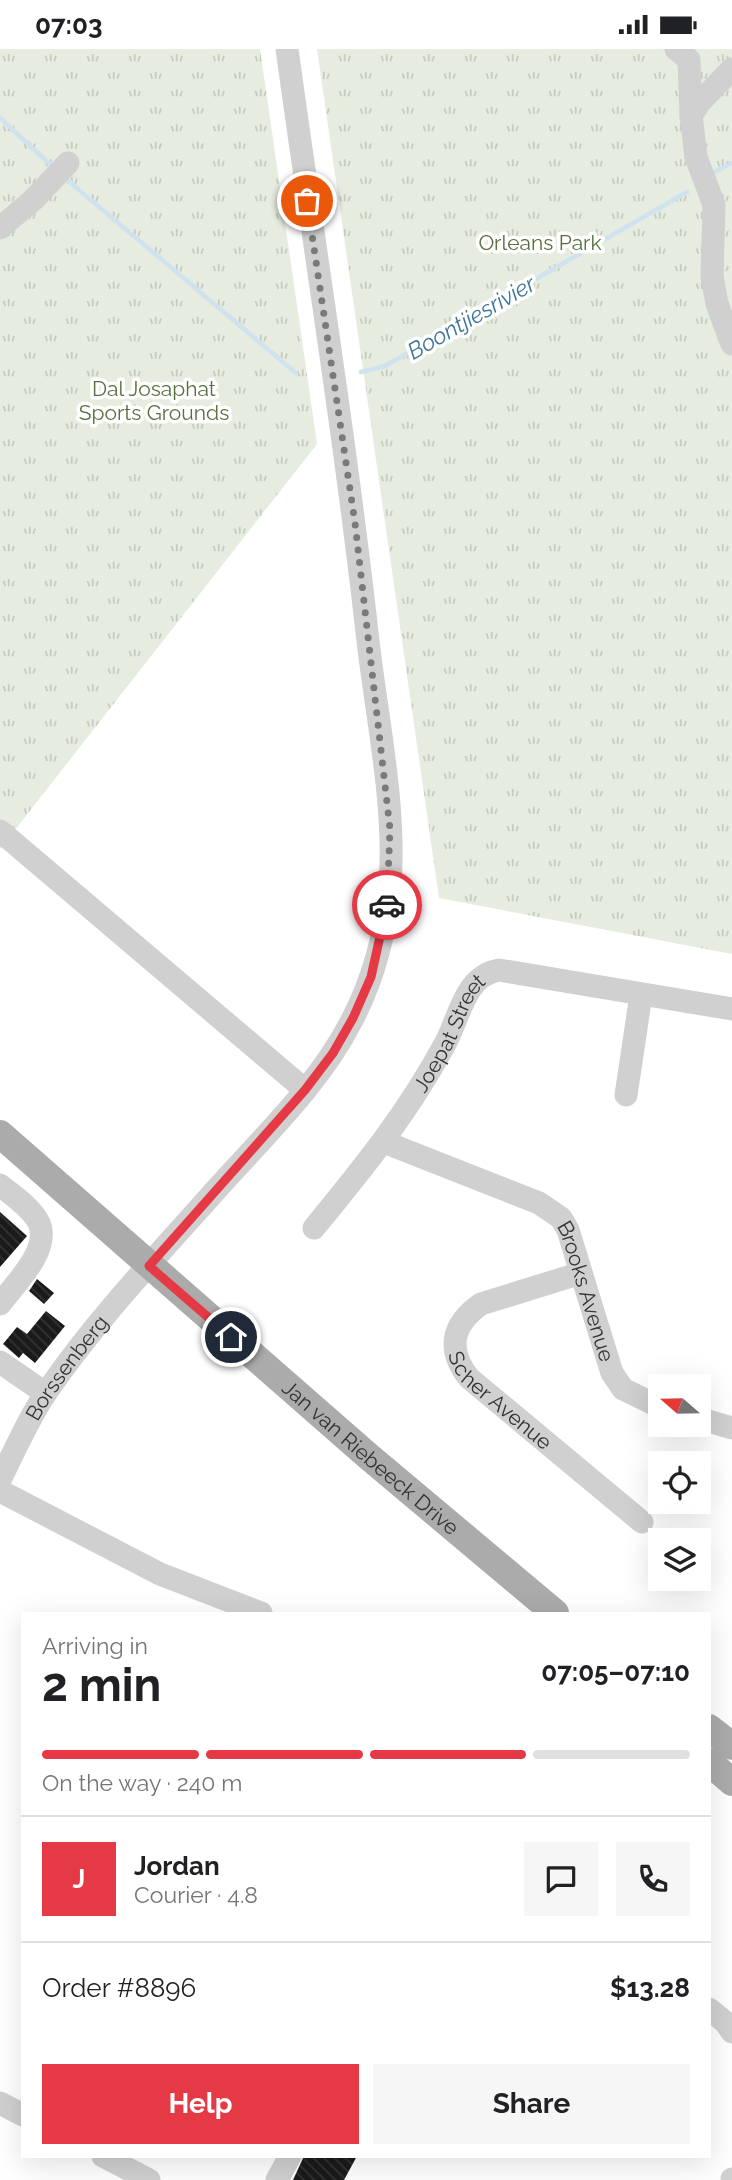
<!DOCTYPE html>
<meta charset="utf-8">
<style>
:root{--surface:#fff;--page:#f6f6f6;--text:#202124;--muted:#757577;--line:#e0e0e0;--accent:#e63946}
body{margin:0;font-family:Raleway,sans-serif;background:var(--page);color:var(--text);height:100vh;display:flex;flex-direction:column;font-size:26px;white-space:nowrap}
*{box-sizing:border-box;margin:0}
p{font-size:23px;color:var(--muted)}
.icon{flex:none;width:38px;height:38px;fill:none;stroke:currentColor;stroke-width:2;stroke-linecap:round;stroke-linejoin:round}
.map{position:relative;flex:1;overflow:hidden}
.side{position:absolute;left:21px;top:1563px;width:690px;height:546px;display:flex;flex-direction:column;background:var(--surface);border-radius:0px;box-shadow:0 7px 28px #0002}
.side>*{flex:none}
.needle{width:46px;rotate:290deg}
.buttons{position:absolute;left:648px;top:1325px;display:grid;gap:14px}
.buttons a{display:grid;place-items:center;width:63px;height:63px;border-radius:0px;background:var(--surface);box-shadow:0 7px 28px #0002;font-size:35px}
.pin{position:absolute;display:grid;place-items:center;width:60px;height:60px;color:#fff;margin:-30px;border:4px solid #fff;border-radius:50%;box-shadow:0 2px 7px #0007}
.courier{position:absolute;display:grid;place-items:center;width:70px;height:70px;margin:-35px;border:5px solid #e63946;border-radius:50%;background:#fff;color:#222;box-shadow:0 2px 9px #0007}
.overview em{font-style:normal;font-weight:700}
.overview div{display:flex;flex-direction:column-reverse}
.overview{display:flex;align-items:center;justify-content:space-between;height:119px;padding:0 21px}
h1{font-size:46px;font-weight:700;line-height:52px}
.bar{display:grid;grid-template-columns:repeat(4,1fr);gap:10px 7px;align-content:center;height:84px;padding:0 21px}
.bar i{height:9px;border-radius:5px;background:var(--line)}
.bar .on{background:var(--accent)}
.bar p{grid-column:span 4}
.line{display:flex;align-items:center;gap:18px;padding:0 21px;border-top:2px solid var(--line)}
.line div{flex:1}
.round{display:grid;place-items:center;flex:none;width:74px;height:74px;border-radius:0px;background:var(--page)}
.primary-button{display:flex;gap:14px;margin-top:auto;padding:14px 21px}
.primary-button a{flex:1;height:80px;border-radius:0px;background:var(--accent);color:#fff;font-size:28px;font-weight:700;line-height:80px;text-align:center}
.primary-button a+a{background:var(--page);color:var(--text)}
.status{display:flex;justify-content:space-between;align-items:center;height:49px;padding:0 35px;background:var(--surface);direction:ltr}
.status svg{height:19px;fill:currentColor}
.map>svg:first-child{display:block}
.park{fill:url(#park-tufts)}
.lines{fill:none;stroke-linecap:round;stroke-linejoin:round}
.stream{stroke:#cfe2ee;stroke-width:4.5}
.building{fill:url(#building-back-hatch)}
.minor{stroke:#d0d0d0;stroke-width:23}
.major{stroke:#ababab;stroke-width:28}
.done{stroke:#7a7a7a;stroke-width:7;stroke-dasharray:0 12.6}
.route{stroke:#e63946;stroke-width:9}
.labels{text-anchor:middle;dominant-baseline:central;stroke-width:7;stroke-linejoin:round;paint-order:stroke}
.park-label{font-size:21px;fill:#56703f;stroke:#fff}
.street-label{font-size:21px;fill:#333;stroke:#fff}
.water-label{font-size:23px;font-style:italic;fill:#3f7597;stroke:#fff}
</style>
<div class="status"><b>07:03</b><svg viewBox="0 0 49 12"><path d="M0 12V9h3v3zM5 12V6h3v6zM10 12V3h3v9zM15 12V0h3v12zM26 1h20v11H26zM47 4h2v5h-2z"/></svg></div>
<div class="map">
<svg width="732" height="2131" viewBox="0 0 732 2131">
<defs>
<pattern id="park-tufts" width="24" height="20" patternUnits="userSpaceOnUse" patternTransform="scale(1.75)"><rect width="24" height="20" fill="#e6ecdf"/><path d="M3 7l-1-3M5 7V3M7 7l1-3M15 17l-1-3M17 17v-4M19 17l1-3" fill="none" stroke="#c6cbc0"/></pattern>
<pattern id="building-back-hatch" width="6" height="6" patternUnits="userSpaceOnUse" patternTransform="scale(1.75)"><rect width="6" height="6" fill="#1a1a1a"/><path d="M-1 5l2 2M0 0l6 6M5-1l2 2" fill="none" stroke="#333"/></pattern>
</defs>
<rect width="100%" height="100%" fill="#fff"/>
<!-- park -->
<path class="park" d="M0 0H260L317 395 0 800Z
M317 0H732V905L439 849Z"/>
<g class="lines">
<!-- stream -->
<path class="stream" d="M0 69 52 117
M713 124 732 114
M65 129 296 324
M361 323 385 317 687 143"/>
</g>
<!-- building -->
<path class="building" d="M0 1163 27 1187 0 1218Z
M37 1230 54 1244 44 1255 29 1242Z
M46 1262 65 1277 35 1314 23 1304 19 1309 3 1295 17 1278 27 1285Z
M304 2107H357L344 2131H293Z"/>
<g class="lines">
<!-- minor -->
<g class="minor">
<path d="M676 0 689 11 691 67"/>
<path d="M732 20 699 54 691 67 696 108 714 156 712 227 717 255 732 295"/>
<path d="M0 179 33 151 68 114"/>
<path d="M0 782 305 1041"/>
<path d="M626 1046 641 946"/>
<path id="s1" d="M384 1093 539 1154 561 1169 568 1181 612 1324 623 1340 660 1358"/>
<path d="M0 1136C12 1146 32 1159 39 1174 51 1201 14 1236 0 1255"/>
<path id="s2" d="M314 1179C364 1118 407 1065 445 995 460 968 464 927 499 921L732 960"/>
<path id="s3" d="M581 1224 481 1255C451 1276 447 1301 469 1329L642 1473"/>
<path d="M0 1313 45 1344"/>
<path d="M698 1369 732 1379"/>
<path id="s4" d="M0 1431C15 1401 29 1368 48 1341 97 1270 158 1206 215 1142 263 1088 319 1036 352 971 374 929 386 881 390 835 396 757 377 670 368 592 346 394 314 197 287 0"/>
<path d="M0 1442 160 1525 261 1564"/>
<path d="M709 1960 725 1973 732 1983"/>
<path d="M0 2054 23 2066"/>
<path d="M103 2107 149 2131"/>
<path d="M277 2131 290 2107"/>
<path d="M732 2131V2130"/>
</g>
<!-- major -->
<g class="major">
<path id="s5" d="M0 1085 368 1407 555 1564"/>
<path d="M709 1679 732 1697"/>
<path d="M709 1713 732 1733"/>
</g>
</g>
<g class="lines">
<!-- done -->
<path class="done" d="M307 152 355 474 390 780 387 856"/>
<!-- route -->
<path class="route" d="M231 1288 149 1217 305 1041 333 1004 353 969 371 928 387 856"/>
</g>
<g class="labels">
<!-- park labels -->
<g class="park-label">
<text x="540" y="193">Orleans Park</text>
<text x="154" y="339">Dal Josaphat<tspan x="154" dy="24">Sports Grounds</tspan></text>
</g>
<!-- street labels -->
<g class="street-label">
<text stroke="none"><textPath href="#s2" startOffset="238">Joepat Street</textPath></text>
<text stroke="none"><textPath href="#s1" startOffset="271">Brooks Avenue</textPath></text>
<text stroke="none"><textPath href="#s4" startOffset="131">Borssenberg</textPath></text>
<text stroke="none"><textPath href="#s3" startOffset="229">Scher Avenue</textPath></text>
<text stroke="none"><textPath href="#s5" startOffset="492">Jan van Riebeeck Drive</textPath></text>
</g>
<!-- water labels -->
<g class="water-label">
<text transform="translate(471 268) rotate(-30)">Boontjiesrivier</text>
</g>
</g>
</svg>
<div class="buttons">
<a><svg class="needle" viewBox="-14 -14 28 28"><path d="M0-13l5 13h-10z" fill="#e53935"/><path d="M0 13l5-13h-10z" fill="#757577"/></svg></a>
<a><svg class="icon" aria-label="locate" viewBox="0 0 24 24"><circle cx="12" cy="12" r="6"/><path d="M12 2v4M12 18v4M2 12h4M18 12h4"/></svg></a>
<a><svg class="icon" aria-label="layers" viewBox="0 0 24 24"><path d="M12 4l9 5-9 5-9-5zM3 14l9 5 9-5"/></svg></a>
</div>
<div class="pin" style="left:307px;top:152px;background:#ea580c"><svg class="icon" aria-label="bag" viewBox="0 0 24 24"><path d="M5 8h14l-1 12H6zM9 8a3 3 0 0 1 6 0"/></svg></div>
<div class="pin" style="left:231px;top:1288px;background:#1f2937"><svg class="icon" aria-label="home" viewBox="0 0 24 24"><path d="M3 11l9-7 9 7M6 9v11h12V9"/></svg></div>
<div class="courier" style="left:387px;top:856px"><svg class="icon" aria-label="car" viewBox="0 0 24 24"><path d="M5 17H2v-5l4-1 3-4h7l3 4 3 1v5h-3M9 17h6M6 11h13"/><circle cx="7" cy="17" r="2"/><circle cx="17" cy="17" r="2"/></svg></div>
<section class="side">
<div class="overview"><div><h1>2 min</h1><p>Arriving in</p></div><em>07:05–07:10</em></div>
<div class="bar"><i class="on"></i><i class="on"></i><i class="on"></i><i></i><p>On the way · 240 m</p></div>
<div class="line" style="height:126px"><b class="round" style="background:var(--accent);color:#fff">J</b><div><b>Jordan</b><p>Courier · 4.8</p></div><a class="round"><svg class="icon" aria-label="chat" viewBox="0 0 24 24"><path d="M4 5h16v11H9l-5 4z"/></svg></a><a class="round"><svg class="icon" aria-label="phone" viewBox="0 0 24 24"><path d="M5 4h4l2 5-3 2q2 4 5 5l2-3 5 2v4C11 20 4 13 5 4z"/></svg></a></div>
<div class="line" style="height:91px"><div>Order #8896</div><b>$13.28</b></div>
<div class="primary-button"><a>Help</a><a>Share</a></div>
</section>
</div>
